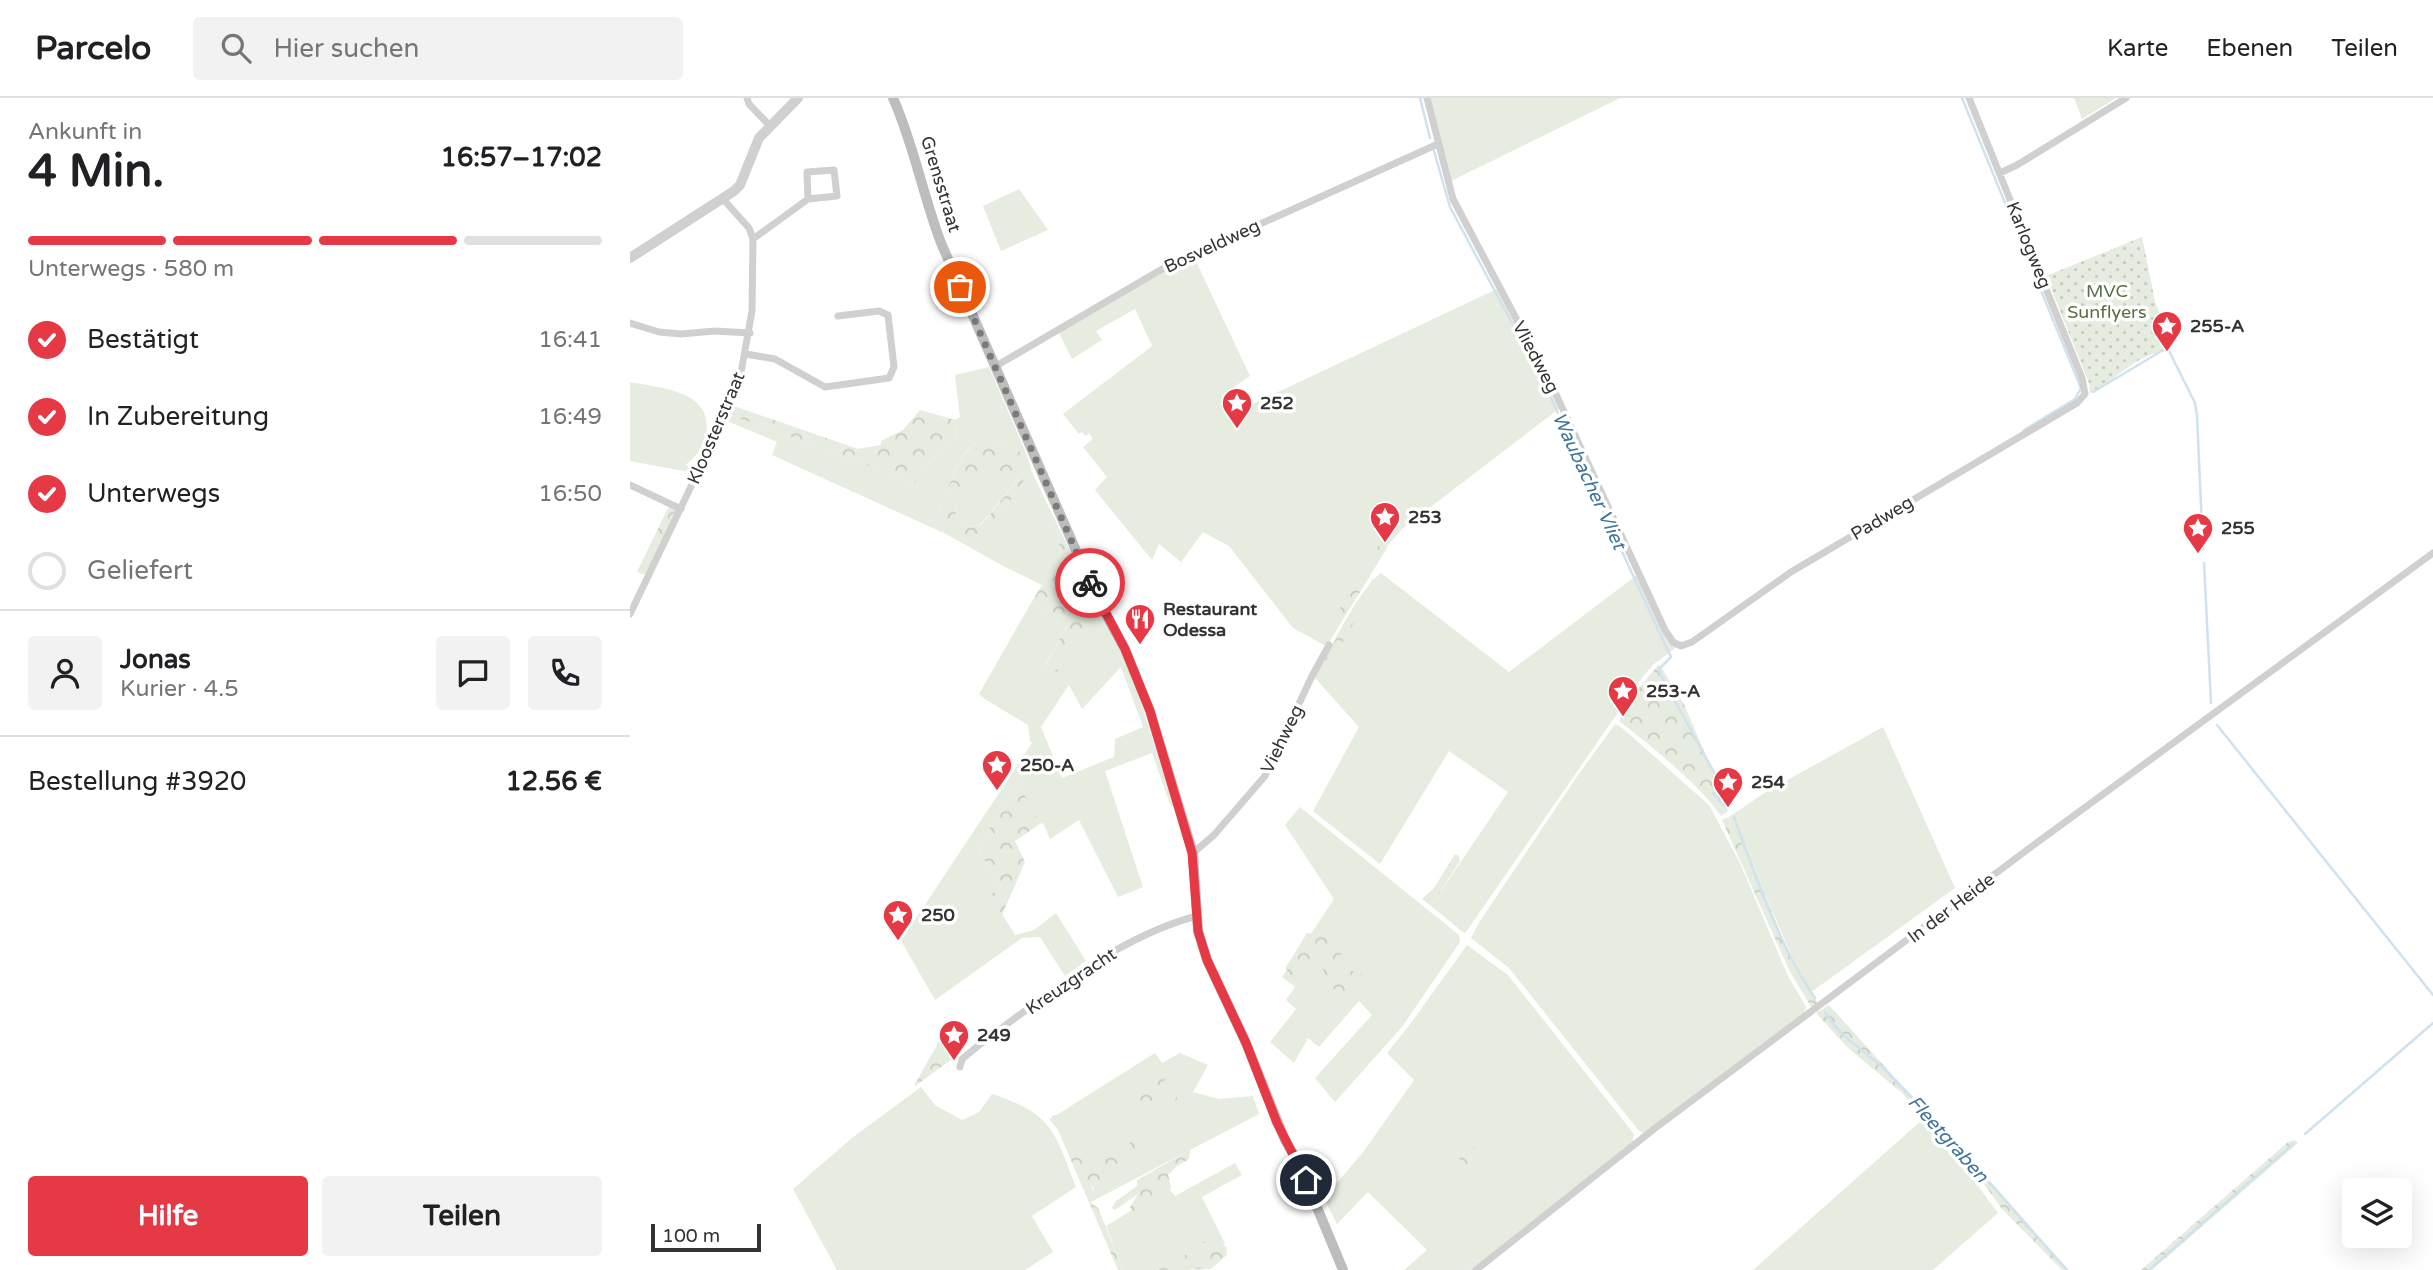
<!DOCTYPE html>
<html lang="de">
<meta charset="utf-8">
<style>
:root{--surface:#fff;--page:#f2f2f2;--text:#202124;--muted:#757577;--line:#e0e0e0;--accent:#e63946}
body{margin:0;font-family:"Varela Round",sans-serif;background:var(--page);color:var(--text);height:100vh;display:flex;flex-direction:column;font-size:26px;white-space:nowrap}
*{box-sizing:border-box;margin:0}
p{font-size:23px;color:var(--muted)}
.icon{flex:none;width:38px;height:38px;fill:none;stroke:currentColor;stroke-width:2;stroke-linecap:round;stroke-linejoin:round}
.map{position:relative;flex:1;overflow:hidden}
.sheet{display:flex;flex-direction:column;background:var(--surface);width:630px}
.sheet>*{flex:none}
.controls{position:absolute;left:1712px;top:1080px;display:grid;gap:14px}
.controls a{display:grid;place-items:center;width:70px;height:70px;border-radius:7px;background:var(--surface);box-shadow:0 7px 28px #0002;font-size:35px}
.scale{position:absolute;left:21px;bottom:18px;width:110px;box-sizing:border-box;padding-left:7px;border:4px solid #333;border-top:0;font-size:19px;line-height:24px;white-space:nowrap;color:#333;-webkit-text-stroke:5px #fff;paint-order:stroke}
.pin{position:absolute;display:grid;place-items:center;width:60px;height:60px;color:#fff;margin:-30px;border:4px solid #fff;border-radius:50%;box-shadow:0 2px 7px #0007}
.courier{position:absolute;display:grid;place-items:center;width:70px;height:70px;margin:-35px;border:5px solid #e63946;border-radius:50%;background:#fff;color:#222;box-shadow:0 2px 9px #0007}
.summary em{font-style:normal;font-weight:700}
.summary div{display:flex;flex-direction:column-reverse}
.summary{display:flex;align-items:center;justify-content:space-between;height:119px;padding:0 28px}
h1{font-size:46px;font-weight:700;line-height:52px}
.bar{display:grid;grid-template-columns:repeat(4,1fr);gap:10px 7px;align-content:center;height:84px;padding:0 28px}
.bar i{height:9px;border-radius:5px;background:var(--line)}
.bar .active{background:var(--accent)}
.bar p{grid-column:span 4}
.line{display:flex;align-items:center;gap:18px;padding:0 28px;border-top:2px solid var(--line)}
.line div{flex:1}
.round{display:grid;place-items:center;flex:none;width:74px;height:74px;border-radius:7px;background:var(--page)}
ol{padding:0 28px;list-style:none}
li{display:flex;align-items:center;gap:21px;height:77px}
li p{margin-inline-start:auto}
li .icon{padding:7px;border-radius:50%;background:var(--accent);color:#fff;stroke-width:4}
li:last-child{color:var(--muted)}
li i{width:38px;height:38px;border:4px solid var(--line);border-radius:50%}
.action{display:flex;gap:14px;margin-top:auto;padding:14px 28px}
.action a{flex:1;height:80px;border-radius:7px;background:var(--accent);color:#fff;font-size:28px;font-weight:700;line-height:80px;text-align:center}
.action a+a{background:var(--page);color:var(--text)}
header{display:flex;align-items:center;gap:42px;box-sizing:border-box;height:98px;padding:0 35px;background:var(--surface);border-bottom:2px solid var(--line)}
header strong{font-size:33px}
nav{display:flex;gap:38px;margin-inline-start:auto;font-size:24px}
.search{width:490px;height:63px;background:var(--page);display:flex;align-items:center;gap:18px;box-sizing:border-box;padding:0 24px;border-radius:7px;color:var(--muted);font-size:26px}
main{display:flex;flex:1;min-height:0}
.map>svg:first-child{display:block}
.grass{fill:#e6ecdf;fill-rule:evenodd}
.forest{fill:url(#forest-crowns)}
.park{fill:url(#park-dots)}
.lines{fill:none;stroke-linecap:round;stroke-linejoin:round}
.stream{stroke:#cfe2ee;stroke-width:2.5}
.minor{stroke:#d0d0d0;stroke-width:7}
.tertiary{stroke:#d0d0d0;stroke-width:10}
.secondary{stroke:#bdbdbd;stroke-width:10}
.done{stroke:#7a7a7a;stroke-width:7;stroke-dasharray:0 12.6}
.route{stroke:#e63946;stroke-width:9}
.labels{text-anchor:middle;dominant-baseline:central;stroke-width:7;stroke-linejoin:round;paint-order:stroke}
.street-label{font-size:18px;fill:#333;stroke:#fff}
.park-label{font-size:18px;fill:#56703f;stroke:#fff}
.poi-label{font-size:18px;font-weight:bold;fill:#333;stroke:#fff;text-anchor:start}
.water-label{font-size:19px;font-style:italic;fill:#3f7597;stroke:#fff}
</style>
<header>
<strong>Parcelo</strong>
<div class="search"><svg class="icon" aria-label="search" viewBox="0 0 24 24"><circle cx="10" cy="10" r="6"/><path d="M15 15l6 6"/></svg>Hier suchen</div>
<nav><a>Karte</a><a>Ebenen</a><a>Teilen</a></nav>
</header>
<main>
<section class="sheet">
<div class="summary"><div><h1>4 Min.</h1><p>Ankunft in</p></div><em>16:57–17:02</em></div>
<div class="bar"><i class="active"></i><i class="active"></i><i class="active"></i><i></i><p>Unterwegs · 580 m</p></div>
<ol>
<li><svg class="icon" aria-label="check" viewBox="0 0 24 24"><path d="M5 12l5 5 9-10"/></svg>Bestätigt<p>16:41</p></li>
<li><svg class="icon" aria-label="check" viewBox="0 0 24 24"><path d="M5 12l5 5 9-10"/></svg>In Zubereitung<p>16:49</p></li>
<li><svg class="icon" aria-label="check" viewBox="0 0 24 24"><path d="M5 12l5 5 9-10"/></svg>Unterwegs<p>16:50</p></li>
<li><i></i>Geliefert</li>
</ol>
<div class="line" style="height:126px"><a class="round"><svg class="icon" aria-label="person" viewBox="0 0 24 24"><circle cx="12" cy="8" r="4"/><path d="M4 21q1-7 8-7t8 7"/></svg></a><div><b>Jonas</b><p>Kurier · 4.5</p></div><a class="round"><svg class="icon" aria-label="chat" viewBox="0 0 24 24"><path d="M4 5h16v11H9l-5 4z"/></svg></a><a class="round"><svg class="icon" aria-label="phone" viewBox="0 0 24 24"><path d="M5 4h4l2 5-3 2q2 4 5 5l2-3 5 2v4C11 20 4 13 5 4z"/></svg></a></div>
<div class="line" style="height:91px"><div>Bestellung #3920</div><b>12.56 €</b></div>
<div class="action"><a>Hilfe</a><a>Teilen</a></div>
</section>
<div class="map">
<svg width="1803" height="1172" viewBox="0 0 1803 1172">
<defs>
<pattern id="forest-crowns" width="20" height="18" patternUnits="userSpaceOnUse" patternTransform="scale(1.75)"><rect width="20" height="18" fill="#e6ecdf"/><path d="M2 6a3 3 0 1 1 6 0M12 15a3 3 0 1 1 6 0" fill="none" stroke="#c6cbc0"/></pattern>
<pattern id="park-dots" width="8" height="8" patternUnits="userSpaceOnUse" patternTransform="scale(1.75)"><rect width="8" height="8" fill="#e6ecdf"/><path d="M2 2h.1M6 6h.1" fill="none" stroke="#c6cbc0" stroke-width="1.8" stroke-linecap="round"/></pattern>
</defs>
<rect width="100%" height="100%" fill="#fff"/>
<!-- grass -->
<path class="grass" d="M799 0H990L819 84Z
M1444 0H1486L1452 21Z
M389 91 418 132 371 153 353 108Z
M563 157 620 278 592 297 601 316 867 191 930 310 772 431 758 447 694 547 663 530 599 448 573 434 551 464 529 446 522 462 465 392 477 379 453 349 463 341 459 335 455 338 452 334 449 336 433 316 522 248 505 211 466 233 472 242 442 261 428 233Z
M359 269 397 357 400 367 350 427 339 429 326 418 325 407 356 369H384L397 357 358 340H352C326 355 320 389 308 415L317 436 341 445 376 409 401 372 427 426 426 431 431 456 414 488 375 469 316 436 142 357 147 344 97 323 100 317 285 385 303 361 326 340 325 322 330 319 325 277Z
M0 284C29 290 84 292 76 336 74 348 66 360 55 367L61 368 59 374 0 363Z
M751 475 879 574 1007 477 1047 549 1024 566 1014 577 836 834 834 835 801 808 878 694 819 653 750 766 683 713 729 629 685 580C699 552 728 493 751 475Z
M401 505 440 522 415 568 427 573 467 508 494 557 503 580 545 711 540 706 522 655 475 673 513 789 488 799 449 722 420 741 413 725 410 726 388 683 353 742 350 755 372 790 360 797 385 837 404 832 426 815 456 863 435 878 410 839 392 840 305 902 271 843 402 645 400 643 398 627 353 600 349 596ZM491 569 513 629 485 641 484 659 432 680 411 629 439 587 452 611Z
M985 626 991 629 1079 707 1110 765 1158 878 1176 909 1175 914 1014 1035 1009 1033 879 870 841 840 850 823 946 680Z
M1253 629 1325 790 1180 895 1171 880 1122 765 1103 733 1099 719 1136 694Z
M670 709 829 837 830 844 772 929 705 1004 685 980 742 917 729 903 689 949 678 940 664 965 640 944 666 911 656 902 665 889 652 879 704 801 655 727Z
M837 847 878 877 1004 1036 1002 1046 863 1158 841 1172H774L797 1152 738 1094 707 1126 694 1100 734 1053 784 982 757 955 781 925Z
M525 955 532 965 550 955 578 967 563 994 589 1001 623 998 629 1016 459 1105 464 1091 461 1086 440 1036 425 1018Z
M291 989 305 1007 332 1022 349 1014 362 996C423 1016 424 1033 446 1089L402 1118 423 1154 395 1172H207L163 1091 222 1040Z
M1291 1023 1348 1088 1368 1115 1303 1172H1123Z
M605 1065 612 1077 572 1099 595 1146 559 1172H493L476 1128 538 1090 545 1098Z"/>
<!-- forest -->
<path class="forest" d="M104 308 228 351 251 347V343L273 332 290 312 325 322 326 340 303 361 285 385 100 317Z
M352 340H358L397 357 393 365 384 369 376 385 356 370 325 407 326 418 339 429 351 427 400 367 401 372 376 409 344 446 316 436 308 415C320 389 326 356 352 340Z
M39 408 47 412 15 477 7 474Z
M427 426 467 508 427 574 415 569 440 522 401 505 431 456 426 431Z
M752 446 757 450 698 546 694 547 689 544 749 447Z
M743 481 747 484 745 487 690 584 685 580 711 532Z
M1029 566 1054 606 1099 712 1091 718C1070 687 1020 647 989 623L1009 590Z
M388 683 410 726 385 743 395 764 372 817 359 797 372 790 350 755 353 742Z
M1099 719C1104 737 1116 750 1123 767 1144 814 1158 865 1189 906L1182 910 1160 874 1092 722Z
M825 756 829 758 830 763 801 808 792 801 804 790Z
M677 835 708 842 713 845 710 864 712 869 739 879 743 884C738 892 732 893 723 893 688 895 704 879 685 861L675 864 666 879 658 877 656 869Z
M1199 907 1439 1172H1432L1372 1111 1354 1086 1273 996 1217 949 1186 915Z
M313 936 321 962 285 988V986Z
M524 967 535 968 537 973 534 986 546 996 547 1001 543 1006 555 1015 553 1020 547 1023 542 1021 538 1012 534 1011 522 1016 509 1001 507 990 517 979Z
M425 1017C443 1030 448 1057 457 1076L470 1060 478 1055 495 1058C497 1048 501 1040 511 1036L519 1041 521 1049 467 1089 461 1085 464 1097 460 1104 468 1110 493 1172H488L428 1032 419 1021Z
M1665 1042 1668 1045 1522 1172H1511L1658 1044Z
M837 1048H842L848 1054 849 1061 837 1073 844 1091 837 1093C826 1076 824 1065 837 1048Z
M560 1052 559 1061 547 1068 538 1077 541 1090 537 1095 504 1113 501 1114 500 1109 508 1096 485 1112 482 1110 486 1103 507 1088V1082Z
M584 1140 596 1149 597 1157 581 1171 524 1172 533 1164C552 1168 565 1143 584 1140Z"/>
<!-- park -->
<path class="park" d="M1512 139 1525 203 1540 249 1537 254C1515 250 1480 286 1460 295L1459 285 1416 178Z"/>
<g class="lines">
<!-- stream -->
<path class="stream" d="M790 0 800 40
M1332 0 1451 290 1445 301 1394 332
M804 53 820 109 914 285 1031 538 1041 559 1029 571 1030 576 1091 687 1100 703 1097 710
M1463 294 1535 251 1539 253 1565 305 1567 318 1573 452
M1574 465 1581 605
M1587 627 1803 897
M1083 695 1097 710
M1104 719C1124 775 1151 852 1185 900
M1195 914C1213 944 1234 950 1256 973 1319 1036 1377 1105 1437 1172
M1675 1036 1803 925
M1519 1172 1663 1046"/>
<!-- minor -->
<path class="minor" d="M117 0 119 6 140 28
M797 0 823 101 924 292 1035 532 1043 544 1051 548 1062 544 1161 474 1447 305 1455 296 1452 280 1339 0
M1370 75 1387 67 1496 0
M123 141 178 101 177 74 204 72 207 98 178 101
M0 225 29 234 51 236 85 233 120 235
M116 256 145 261 195 289 259 280 264 269 258 217 249 213 208 218
M366 268 539 167 808 46
M0 387 51 411
M0 516 98 311 110 280 122 213 123 141 119 130 93 101
M563 755 584 737 635 678 682 578 699 547
M330 969 332 961 348 948C412 900 489 838 567 818
M846 1172 1024 1031 1405 746 1803 455"/>
<!-- tertiary -->
<path class="tertiary" d="M0 160 104 93 110 87 129 40 168 0"/>
<!-- secondary -->
<path class="secondary" d="M263 0C284 47 293 98 311 145L466 498 495 551 520 613 563 755 568 833 577 862 616 945 655 1042 669 1066 713 1172"/>
</g>
<g class="lines">
<!-- done -->
<path class="done" d="M330 189 460 485"/>
<!-- route -->
<path class="route" d="M460 485 495 551 520 613 562 755 568 833 577 862 616 945 647 1025 676 1082"/>
</g>
<!-- icons -->
<defs>
<g id="sight-pin" transform="scale(1.575)"><path d="M0 17L-7.5 6A9.5 9.5 0 1 1 7.5 6Z" fill="#e63946" stroke="#fff"/><path d="M0-6L1.8-2.2L6-1.7L2.9 1.2L3.7 5.4L0 3.3L-3.7 5.4L-2.9 1.2L-6-1.7L-1.8-2.2Z" fill="#fff"/></g>
<g id="restaurant-pin" transform="scale(1.575)"><path d="M0 17L-7.5 6A9.5 9.5 0 1 1 7.5 6Z" fill="#e63946" stroke="#fff"/><path d="M-5-6h1v4h1v-4h1v4h1v-4h1v5L-1.5 .5V6h-2V.5L-5-1ZM5-6V6H3V1.5H1.5Q1.5-4 5-6Z" fill="#fff"/></g>
</defs>
<g fill-rule="evenodd">
<use href="#sight-pin" x="1537" y="228"/>
<use href="#sight-pin" x="607" y="305"/>
<use href="#sight-pin" x="755" y="419"/>
<use href="#sight-pin" x="1568" y="430"/>
<use href="#restaurant-pin" x="510" y="521"/>
<use href="#sight-pin" x="993" y="593"/>
<use href="#sight-pin" x="367" y="667"/>
<use href="#sight-pin" x="1098" y="684"/>
<use href="#sight-pin" x="268" y="817"/>
<use href="#sight-pin" x="324" y="937"/>
</g>
<g class="labels">
<!-- street labels -->
<g class="street-label">
<text transform="translate(311 86) rotate(73)">Grensstraat</text>
<text transform="translate(1399 147) rotate(68)">Karlogweg</text>
<text transform="translate(582 148) rotate(-25)">Bosveldweg</text>
<text transform="translate(906 259) rotate(62)">Vliedweg</text>
<text transform="translate(86 330) rotate(-67)">Kloosterstraat</text>
<text transform="translate(1252 420) rotate(-31)">Padweg</text>
<text transform="translate(652 641) rotate(-64)">Viehweg</text>
<text transform="translate(1321 810) rotate(-37)">In der Heide</text>
<text transform="translate(441 883) rotate(-34)">Kreuzgracht</text>
</g>
<!-- park labels -->
<g class="park-label">
<text x="1477" y="193">MVC<tspan x="1477" dy="21">Sunflyers</tspan></text>
</g>
<!-- poi labels -->
<g class="poi-label">
<text x="1560" y="228">255-A</text>
<text x="630" y="305">252</text>
<text x="778" y="419">253</text>
<text x="1591" y="430">255</text>
<text x="533" y="511">Restaurant<tspan x="533" dy="21">Odessa</tspan></text>
<text x="1016" y="593">253-A</text>
<text x="390" y="667">250-A</text>
<text x="1121" y="684">254</text>
<text x="291" y="817">250</text>
<text x="347" y="937">249</text>
</g>
<!-- water labels -->
<g class="water-label">
<text transform="translate(959 383) rotate(65)">Waubacher Vliet</text>
<text transform="translate(1318 1041) rotate(48)">Fleetgraben</text>
</g>
</g>
</svg>
<div class="controls">
<a><svg class="icon" aria-label="layers" viewBox="0 0 24 24"><path d="M12 4l9 5-9 5-9-5zM3 14l9 5 9-5"/></svg></a>
</div>
<div class="scale">100 m</div>
<div class="pin" style="left:330px;top:189px;background:#ea580c"><svg class="icon" aria-label="bag" viewBox="0 0 24 24"><path d="M5 8h14l-1 12H6zM9 8a3 3 0 0 1 6 0"/></svg></div>
<div class="pin" style="left:676px;top:1082px;background:#1f2937"><svg class="icon" aria-label="home" viewBox="0 0 24 24"><path d="M3 11l9-7 9 7M6 9v11h12V9"/></svg></div>
<div class="courier" style="left:460px;top:485px"><svg class="icon" aria-label="bike" viewBox="0 0 24 24"><circle cx="6" cy="16" r="4"/><circle cx="18" cy="16" r="4"/><path d="M6 16l4-8h5l3 8M10 8l3 8H6M13 5h3"/></svg></div>
</div>
</main>
